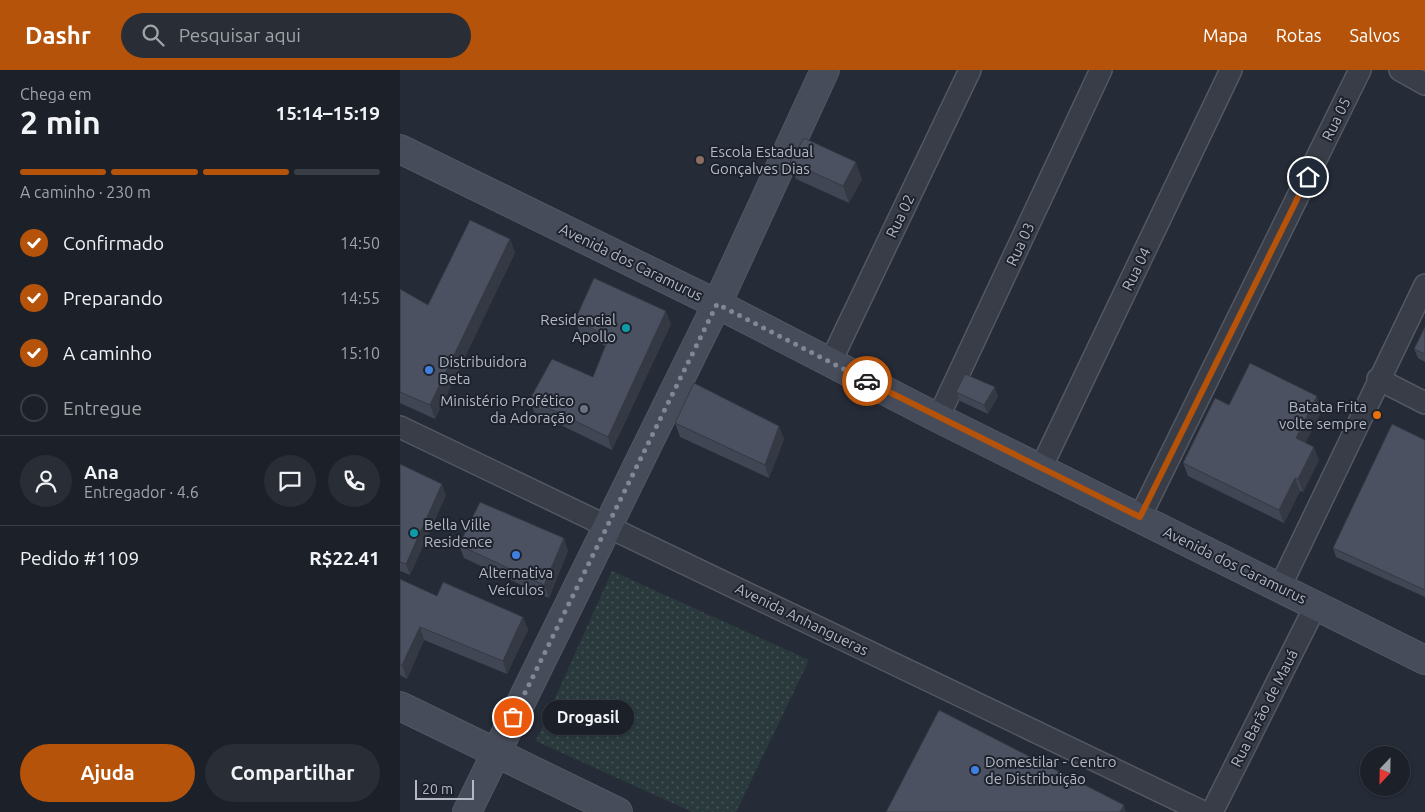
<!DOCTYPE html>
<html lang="pt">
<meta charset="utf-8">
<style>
:root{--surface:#1c2029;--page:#292d35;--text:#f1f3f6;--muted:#a0a3a8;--line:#3a3e46;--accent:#b45309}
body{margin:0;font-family:Ubuntu,sans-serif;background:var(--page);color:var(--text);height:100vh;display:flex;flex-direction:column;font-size:19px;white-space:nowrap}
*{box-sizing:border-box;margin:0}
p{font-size:16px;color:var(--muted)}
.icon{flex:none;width:28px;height:28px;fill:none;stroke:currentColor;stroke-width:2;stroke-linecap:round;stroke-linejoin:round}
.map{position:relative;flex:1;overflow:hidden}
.sheet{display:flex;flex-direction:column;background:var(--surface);width:400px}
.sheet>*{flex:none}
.needle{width:32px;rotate:202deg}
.controls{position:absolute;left:960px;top:676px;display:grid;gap:10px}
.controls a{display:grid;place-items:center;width:50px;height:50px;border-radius:50%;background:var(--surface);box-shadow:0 1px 4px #0004,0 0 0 1px var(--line);font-size:25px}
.scale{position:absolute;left:15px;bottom:12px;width:59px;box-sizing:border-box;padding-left:5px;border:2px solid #b3b8c4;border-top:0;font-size:14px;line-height:18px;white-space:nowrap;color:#b3b8c4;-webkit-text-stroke:4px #1d222d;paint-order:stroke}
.pin{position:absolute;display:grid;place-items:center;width:42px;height:42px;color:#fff;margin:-21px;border:2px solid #fff;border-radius:50%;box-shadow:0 1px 5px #0007}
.courier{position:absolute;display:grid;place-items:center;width:50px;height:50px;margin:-25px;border:4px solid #b45309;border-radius:50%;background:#fff;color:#222;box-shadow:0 1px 6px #0007}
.bubble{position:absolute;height:35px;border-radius:18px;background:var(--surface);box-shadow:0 1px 4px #0004,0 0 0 1px var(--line);font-size:16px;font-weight:600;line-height:35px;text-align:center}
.headline em{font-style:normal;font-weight:600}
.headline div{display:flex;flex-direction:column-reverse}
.headline{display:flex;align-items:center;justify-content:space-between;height:85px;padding:0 20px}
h1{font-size:32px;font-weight:600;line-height:38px}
.bar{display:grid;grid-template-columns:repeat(4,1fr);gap:8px 5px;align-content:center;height:60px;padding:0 20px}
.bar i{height:6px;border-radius:4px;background:var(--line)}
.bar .selected{background:var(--accent)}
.bar p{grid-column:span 4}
.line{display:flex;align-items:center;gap:12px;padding:0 20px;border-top:1px solid var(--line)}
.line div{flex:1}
.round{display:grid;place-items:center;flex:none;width:52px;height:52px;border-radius:26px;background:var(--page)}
ol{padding:0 20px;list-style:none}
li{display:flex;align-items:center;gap:15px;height:55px}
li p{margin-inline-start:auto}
li .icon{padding:5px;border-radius:50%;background:var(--accent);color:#fff;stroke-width:4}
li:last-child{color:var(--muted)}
li i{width:28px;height:28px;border:2px solid var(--line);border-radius:50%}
.button{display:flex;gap:10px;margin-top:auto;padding:10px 20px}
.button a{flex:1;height:58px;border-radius:30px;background:var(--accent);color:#fff;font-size:20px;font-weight:600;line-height:58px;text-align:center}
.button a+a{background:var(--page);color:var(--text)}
header{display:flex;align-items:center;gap:30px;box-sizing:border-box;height:70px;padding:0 25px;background:var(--accent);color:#fff}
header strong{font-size:24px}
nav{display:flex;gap:28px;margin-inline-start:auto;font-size:18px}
.search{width:350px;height:45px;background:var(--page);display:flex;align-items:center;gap:12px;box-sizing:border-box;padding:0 18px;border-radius:28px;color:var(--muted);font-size:19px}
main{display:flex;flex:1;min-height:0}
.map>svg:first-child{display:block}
.park{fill:url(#park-dots)}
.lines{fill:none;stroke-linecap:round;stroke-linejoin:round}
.street-casing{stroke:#535863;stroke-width:24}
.secondary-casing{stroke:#535863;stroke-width:30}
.street{stroke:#383d48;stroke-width:21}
.secondary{stroke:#464c5a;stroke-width:28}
.wall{fill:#404653}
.shaded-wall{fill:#343943}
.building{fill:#4b5160;stroke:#343943}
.done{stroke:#818793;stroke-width:5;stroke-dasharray:0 9}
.route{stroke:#b45309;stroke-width:6}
.education-dot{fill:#8d6e63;stroke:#1d222d;stroke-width:2}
.culture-dot{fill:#0f9aa8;stroke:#1d222d;stroke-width:2}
.shop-dot{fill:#3f7fe0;stroke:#1d222d;stroke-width:2}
.worship-dot{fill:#6b7280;stroke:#1d222d;stroke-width:2}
.food-dot{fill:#e8710a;stroke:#1d222d;stroke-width:2}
.labels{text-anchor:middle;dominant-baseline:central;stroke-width:4;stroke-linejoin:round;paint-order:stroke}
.street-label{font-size:15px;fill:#b3b8c4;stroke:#1d222d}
.poi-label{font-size:15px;fill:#b3b8c4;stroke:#1d222d;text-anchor:start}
</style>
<header>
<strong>Dashr</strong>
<div class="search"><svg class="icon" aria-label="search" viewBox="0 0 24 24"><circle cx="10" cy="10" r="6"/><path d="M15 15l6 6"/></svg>Pesquisar aqui</div>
<nav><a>Mapa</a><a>Rotas</a><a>Salvos</a></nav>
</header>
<main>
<section class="sheet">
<div class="headline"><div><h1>2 min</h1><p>Chega em</p></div><em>15:14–15:19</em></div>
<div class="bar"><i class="selected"></i><i class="selected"></i><i class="selected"></i><i></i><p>A caminho · 230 m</p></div>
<ol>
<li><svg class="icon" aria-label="check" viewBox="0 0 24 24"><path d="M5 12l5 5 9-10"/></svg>Confirmado<p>14:50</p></li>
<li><svg class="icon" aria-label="check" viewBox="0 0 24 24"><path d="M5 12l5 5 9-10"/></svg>Preparando<p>14:55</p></li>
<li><svg class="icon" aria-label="check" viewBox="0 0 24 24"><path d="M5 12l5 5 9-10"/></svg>A caminho<p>15:10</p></li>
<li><i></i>Entregue</li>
</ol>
<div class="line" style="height:90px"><a class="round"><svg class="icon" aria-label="person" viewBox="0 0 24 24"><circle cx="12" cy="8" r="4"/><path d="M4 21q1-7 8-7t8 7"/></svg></a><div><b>Ana</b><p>Entregador · 4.6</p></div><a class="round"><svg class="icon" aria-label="chat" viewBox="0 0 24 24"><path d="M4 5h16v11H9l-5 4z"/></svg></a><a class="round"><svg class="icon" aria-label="phone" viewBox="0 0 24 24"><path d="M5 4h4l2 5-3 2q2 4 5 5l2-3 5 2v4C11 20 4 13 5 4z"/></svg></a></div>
<div class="line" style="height:65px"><div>Pedido #1109</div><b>R$22.41</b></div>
<div class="button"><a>Ajuda</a><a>Compartilhar</a></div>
</section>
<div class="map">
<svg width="1025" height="742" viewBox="0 0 1025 742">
<defs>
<pattern id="park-dots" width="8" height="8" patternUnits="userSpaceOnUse" patternTransform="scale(1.25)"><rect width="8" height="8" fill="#2a3a3c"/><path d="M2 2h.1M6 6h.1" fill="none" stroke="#465457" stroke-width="1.8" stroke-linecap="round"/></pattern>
</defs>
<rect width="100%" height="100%" fill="#252b37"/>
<!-- park -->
<path class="park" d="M212 501 409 590 336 742H292L136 671Z"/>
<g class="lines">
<!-- street casing -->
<g class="street-casing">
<path id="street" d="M1000 0 1025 14
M430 293 570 0
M978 309 1025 333
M538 348 701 0
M0 357 803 742
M641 398 831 0
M740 447 960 0
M880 517 1025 215
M812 742 916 535"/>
</g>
<!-- secondary casing -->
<g class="secondary-casing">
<path id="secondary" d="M0 79 317 234 538 348 1025 590
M0 636 218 742
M67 742 317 234 425 0"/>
</g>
<!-- street -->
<use href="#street" class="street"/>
<!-- secondary -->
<use href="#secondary" class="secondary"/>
</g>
<!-- wall -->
<path class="wall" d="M390 92 462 109 449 133 396 109Z
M110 169 115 183 35 349 0 333V219L28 235Z
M175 250 271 254 212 380 134 342 130 329 193 307 205 276 180 263Z
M1025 257V292L1018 288 1014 279Z
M556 322 598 326 588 344 560 331Z
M829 335 922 340 905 373 919 390 903 422 900 421 884 453 788 406 783 393Z
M275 353 379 356 384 369 369 408 280 367Z
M1025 370V527L936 487 933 478Z
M0 394 46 425 10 505 0 501Z
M164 468 168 481 149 528 64 488 59 475Z
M0 509 37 526 123 547 128 560 107 604 24 570 7 609 0 605Z"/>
<!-- shaded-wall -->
<path class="shaded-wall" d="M456 92 462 109 449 133 443 116Z
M110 169 115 183 35 349 30 335Z
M266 241 271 254 212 380 208 367Z
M595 317 598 326 588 344 584 335Z
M917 326 922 340 901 382 896 368Z
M379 356 384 369 369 408 365 395Z
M914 377 919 390 903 422 898 409Z
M895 408 900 421 884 453 879 440Z
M42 414 46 425 10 505 6 494Z
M164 468 168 481 149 528 144 515Z
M123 547 128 560 107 604 103 591Z
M20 557 24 570 7 609 2 595Z
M724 735 726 742H720Z"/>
<!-- building -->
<path class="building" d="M404 68 456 92 443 116 390 92Z
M70 150 110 169 30 335 0 322V219L28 235Z
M194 208 266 241 208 367 130 329 152 289 193 307 209 267 175 250Z
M1025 257V284L1014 279Z
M850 293 917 326 896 368 914 377 898 409 895 408 879 440 783 393 815 328 829 335Z
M565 304 595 317 584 335 556 322Z
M294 313 379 356 365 395 275 353Z
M992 354 1025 370V520L933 478Z
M0 394 42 414 6 494 0 492Z
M80 432 164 468 144 515 59 475Z
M0 509 37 526 43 512 123 547 103 591 20 557 2 595 0 594Z
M539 640 724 735 720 742H486Z"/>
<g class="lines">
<!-- done -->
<path class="done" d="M113 647 317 234 467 311"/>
<!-- route -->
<path class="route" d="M467 311 740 447 908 107"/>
</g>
<!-- markers -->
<circle class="education-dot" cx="300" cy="90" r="5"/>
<g class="culture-dot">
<circle cx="226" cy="258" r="5"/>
<circle cx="14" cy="463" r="5"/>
</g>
<g class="shop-dot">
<circle cx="29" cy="300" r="5"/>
<circle cx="116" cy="485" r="5"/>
<circle cx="575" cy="700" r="5"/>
</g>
<circle class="worship-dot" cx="184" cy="339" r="5"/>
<circle class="food-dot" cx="977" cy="345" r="5"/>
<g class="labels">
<!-- street labels -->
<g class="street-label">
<text transform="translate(936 49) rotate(-64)">Rua 05</text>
<text transform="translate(500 146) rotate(-64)">Rua 02</text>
<text transform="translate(620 174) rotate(-65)">Rua 03</text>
<text transform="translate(231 192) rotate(26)">Avenida dos Caramurus</text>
<text transform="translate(736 199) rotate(-64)">Rua 04</text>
<text transform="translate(835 495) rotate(26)">Avenida dos Caramurus</text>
<text transform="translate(402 549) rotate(26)">Avenida Anhangueras</text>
<text transform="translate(864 638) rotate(-63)">Rua Barão de Mauá</text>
</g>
<!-- poi labels -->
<g class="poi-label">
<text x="310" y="81">Escola Estadual<tspan x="310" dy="17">Gonçalves Dias</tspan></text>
<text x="216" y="249" text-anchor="end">Residencial<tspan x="216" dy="17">Apollo</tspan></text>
<text x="39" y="291">Distribuidora<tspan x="39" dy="17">Beta</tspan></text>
<text x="174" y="330" text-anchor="end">Ministério Profético<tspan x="174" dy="17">da Adoração</tspan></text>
<text x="967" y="336" text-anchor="end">Batata Frita<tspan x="967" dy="17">volte sempre</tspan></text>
<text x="24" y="454">Bella Ville<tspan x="24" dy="17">Residence</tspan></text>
<text x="116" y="502" text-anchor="middle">Alternativa<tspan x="116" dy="17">Veículos</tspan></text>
<text x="585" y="691">Domestilar - Centro<tspan x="585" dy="17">de Distribuição</tspan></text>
</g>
</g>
</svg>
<div class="controls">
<a><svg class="needle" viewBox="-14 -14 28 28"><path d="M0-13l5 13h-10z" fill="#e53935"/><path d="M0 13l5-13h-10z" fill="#a0a3a8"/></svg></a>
</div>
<div class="scale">20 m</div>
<div class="pin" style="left:113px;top:647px;background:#ea580c"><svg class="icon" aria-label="bag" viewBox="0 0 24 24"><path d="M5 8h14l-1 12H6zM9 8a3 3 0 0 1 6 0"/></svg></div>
<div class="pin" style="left:908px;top:107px;background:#1f2937"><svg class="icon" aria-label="home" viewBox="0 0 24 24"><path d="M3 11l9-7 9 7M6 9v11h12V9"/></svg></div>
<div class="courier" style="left:467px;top:311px"><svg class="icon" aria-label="car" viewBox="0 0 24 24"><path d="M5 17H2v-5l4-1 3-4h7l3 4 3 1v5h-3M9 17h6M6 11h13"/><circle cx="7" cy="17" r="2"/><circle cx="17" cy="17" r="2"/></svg></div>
<div class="bubble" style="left:142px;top:630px;width:92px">Drogasil</div>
</div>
</main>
